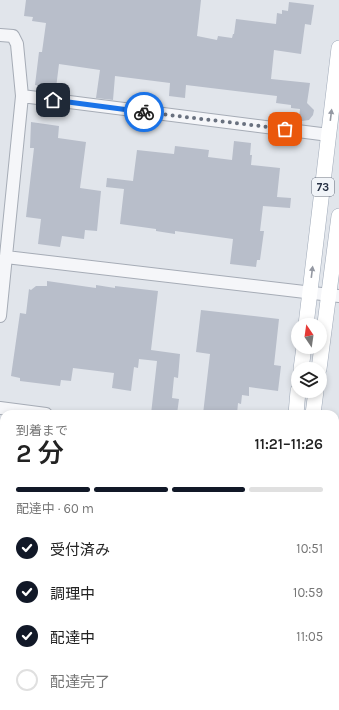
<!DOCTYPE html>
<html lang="ja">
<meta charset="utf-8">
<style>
:root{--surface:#fff;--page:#f6f6f6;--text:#222;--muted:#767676;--line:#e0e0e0;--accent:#111827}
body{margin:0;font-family:Karla,"Noto Sans JP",sans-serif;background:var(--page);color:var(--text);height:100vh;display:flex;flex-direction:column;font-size:15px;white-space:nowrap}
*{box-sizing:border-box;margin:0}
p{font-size:13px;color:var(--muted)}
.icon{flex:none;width:22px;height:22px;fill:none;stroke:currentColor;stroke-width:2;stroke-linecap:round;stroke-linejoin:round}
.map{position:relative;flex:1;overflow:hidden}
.side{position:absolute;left:0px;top:410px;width:339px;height:300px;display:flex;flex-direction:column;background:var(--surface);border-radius:12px 12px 0 0;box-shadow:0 2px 6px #0003}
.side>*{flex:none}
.needle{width:26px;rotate:347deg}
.controls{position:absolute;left:291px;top:318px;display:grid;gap:8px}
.controls a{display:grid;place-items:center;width:36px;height:36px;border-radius:50%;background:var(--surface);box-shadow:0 2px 6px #0003;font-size:20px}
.pin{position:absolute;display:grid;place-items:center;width:34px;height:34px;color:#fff;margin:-17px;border-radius:8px;box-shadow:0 2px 6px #0006}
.courier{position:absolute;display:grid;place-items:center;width:40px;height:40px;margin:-20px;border:3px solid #1a73e8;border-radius:50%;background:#fff;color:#222;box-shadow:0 1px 5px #0007}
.head em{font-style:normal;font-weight:600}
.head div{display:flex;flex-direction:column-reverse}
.head{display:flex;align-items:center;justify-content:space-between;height:68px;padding:0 16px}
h1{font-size:26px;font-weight:600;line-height:30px}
.bar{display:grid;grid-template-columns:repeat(4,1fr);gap:6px 4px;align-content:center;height:48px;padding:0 16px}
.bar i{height:5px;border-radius:3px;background:var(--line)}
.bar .selected{background:var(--accent)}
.bar p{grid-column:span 4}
ol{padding:0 16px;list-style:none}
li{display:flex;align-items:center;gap:12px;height:44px}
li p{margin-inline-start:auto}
li .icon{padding:4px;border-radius:50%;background:var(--accent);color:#fff;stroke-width:4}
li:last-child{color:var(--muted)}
li i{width:22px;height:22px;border:2px solid var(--line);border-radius:50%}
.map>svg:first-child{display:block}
.green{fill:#c6d6c2}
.building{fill:#b8beca}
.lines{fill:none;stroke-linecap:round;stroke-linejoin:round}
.minor-casing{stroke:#a6acb6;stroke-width:14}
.major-casing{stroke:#9fa9b8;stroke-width:16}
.path{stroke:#c0c3ca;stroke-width:2;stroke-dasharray:3 3;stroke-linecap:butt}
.minor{stroke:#f5f6f9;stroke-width:12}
.major{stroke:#fff;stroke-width:15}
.oneway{fill:#9498a2}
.done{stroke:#69717f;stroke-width:4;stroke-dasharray:0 7.2}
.route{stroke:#1a73e8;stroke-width:5}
.labels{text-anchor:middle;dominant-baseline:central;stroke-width:3;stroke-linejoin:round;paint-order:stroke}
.shield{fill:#f1f4f8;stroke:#646c7b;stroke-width:1}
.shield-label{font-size:11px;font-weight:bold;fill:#283245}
</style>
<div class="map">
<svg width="339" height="710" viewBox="0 0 339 710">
<rect width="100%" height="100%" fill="#e1e5eb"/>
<!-- green -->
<path class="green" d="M0 485 4 486V672H0Z
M28 706H261L249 710H29Z"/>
<!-- building -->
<path class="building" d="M26 0H201L197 36 217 40 218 36 232 38 233 34H234L236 19 276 24 277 13 282 14V10L288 11 289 2 314 5 311 25 305 24 301 54 274 50 271 79 310 83 307 103 314 110 313 115 309 120 302 121 299 117 300 109 291 108V105L276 103 277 96 186 85 185 98 169 96 170 83 115 76 113 100 96 98 100 70 59 64 56 88 35 85 39 52H42L46 23 32 21 33 17 24 16Z
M31 122 59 126 58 138 86 142 80 188 101 191 97 231 85 230 84 239 62 236 60 247 38 244 41 219 26 217 34 148H30Z
M234 141 251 143 250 155H252L251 165 280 168 277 197 291 198 290 208 263 206 260 231H264L260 260H257L256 267 230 264 233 239 175 231V234L156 231V229L120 224 124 189 106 187 107 178 133 181 137 150 174 154 175 146 209 150 208 157 232 160Z
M47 281 96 288V285L115 288V286L158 291 151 350 180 354 178 378 174 377 172 398 179 399 177 414H151L157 361 139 359 138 368 134 367 131 391 112 388 114 373 73 368 71 381 61 380 60 386 20 381V378L11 376 20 313 26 314 29 289 31 290 36 286H47Z
M201 310 279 319 274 365 281 366 278 391 249 387V396L242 395 241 404 238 403 237 414H203L210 354 196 352Z"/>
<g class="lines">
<!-- minor casing -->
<g class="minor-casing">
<path id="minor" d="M0 35 13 36 17 44 22 96 0 316
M22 96 329 135
M6 257 339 296
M0 408 46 414
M335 699 339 698
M82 706 83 710
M47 710 49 706"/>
</g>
<!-- major casing -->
<g class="major-casing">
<path id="major" d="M306 325 339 48
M301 369 304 347
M319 369 339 216
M296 414 298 391
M313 414 316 391
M295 706V710
M307 706 308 710"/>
</g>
<!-- path -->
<path class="path" d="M0 501H4
M163 706V710
M171 709 184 708V710
M191 710 229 709 238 706"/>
<!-- minor -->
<use href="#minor" class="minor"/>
<!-- major -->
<use href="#major" class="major"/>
</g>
<!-- one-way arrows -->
<defs><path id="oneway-solid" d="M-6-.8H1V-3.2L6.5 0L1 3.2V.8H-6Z"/></defs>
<g class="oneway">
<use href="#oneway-solid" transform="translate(331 115) rotate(-83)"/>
<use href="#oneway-solid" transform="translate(312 272) rotate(-83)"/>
</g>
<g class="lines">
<!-- done -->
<path class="done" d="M144 112 285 129"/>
<!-- route -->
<path class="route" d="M53 100 144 112"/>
</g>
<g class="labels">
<!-- shield labels -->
<rect class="shield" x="312" y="178" width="22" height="18" rx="3"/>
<g class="shield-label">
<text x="323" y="187">73</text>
</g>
</g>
</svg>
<div class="controls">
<a><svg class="needle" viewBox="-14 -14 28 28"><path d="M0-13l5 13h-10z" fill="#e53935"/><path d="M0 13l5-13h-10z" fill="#767676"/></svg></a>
<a><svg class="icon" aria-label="layers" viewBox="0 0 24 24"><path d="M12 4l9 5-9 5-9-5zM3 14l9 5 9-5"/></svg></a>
</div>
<div class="pin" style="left:285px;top:129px;background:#ea580c"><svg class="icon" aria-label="bag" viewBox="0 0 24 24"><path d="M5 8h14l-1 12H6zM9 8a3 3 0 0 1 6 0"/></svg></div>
<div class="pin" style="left:53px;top:100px;background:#1f2937"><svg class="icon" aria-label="home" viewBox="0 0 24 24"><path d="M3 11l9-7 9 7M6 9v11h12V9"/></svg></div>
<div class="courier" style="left:144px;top:112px"><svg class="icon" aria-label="bike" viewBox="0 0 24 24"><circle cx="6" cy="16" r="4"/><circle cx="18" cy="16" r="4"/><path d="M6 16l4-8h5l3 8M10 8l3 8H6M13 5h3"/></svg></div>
<section class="side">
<div class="head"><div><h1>2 分</h1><p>到着まで</p></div><em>11:21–11:26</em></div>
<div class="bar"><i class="selected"></i><i class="selected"></i><i class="selected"></i><i></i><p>配達中 · 60 m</p></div>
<ol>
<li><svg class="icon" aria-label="check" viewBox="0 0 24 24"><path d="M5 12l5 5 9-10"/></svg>受付済み<p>10:51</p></li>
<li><svg class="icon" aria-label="check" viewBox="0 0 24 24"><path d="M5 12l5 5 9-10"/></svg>調理中<p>10:59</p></li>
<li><svg class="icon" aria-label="check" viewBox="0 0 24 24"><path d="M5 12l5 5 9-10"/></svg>配達中<p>11:05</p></li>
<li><i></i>配達完了</li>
</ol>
</section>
</div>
